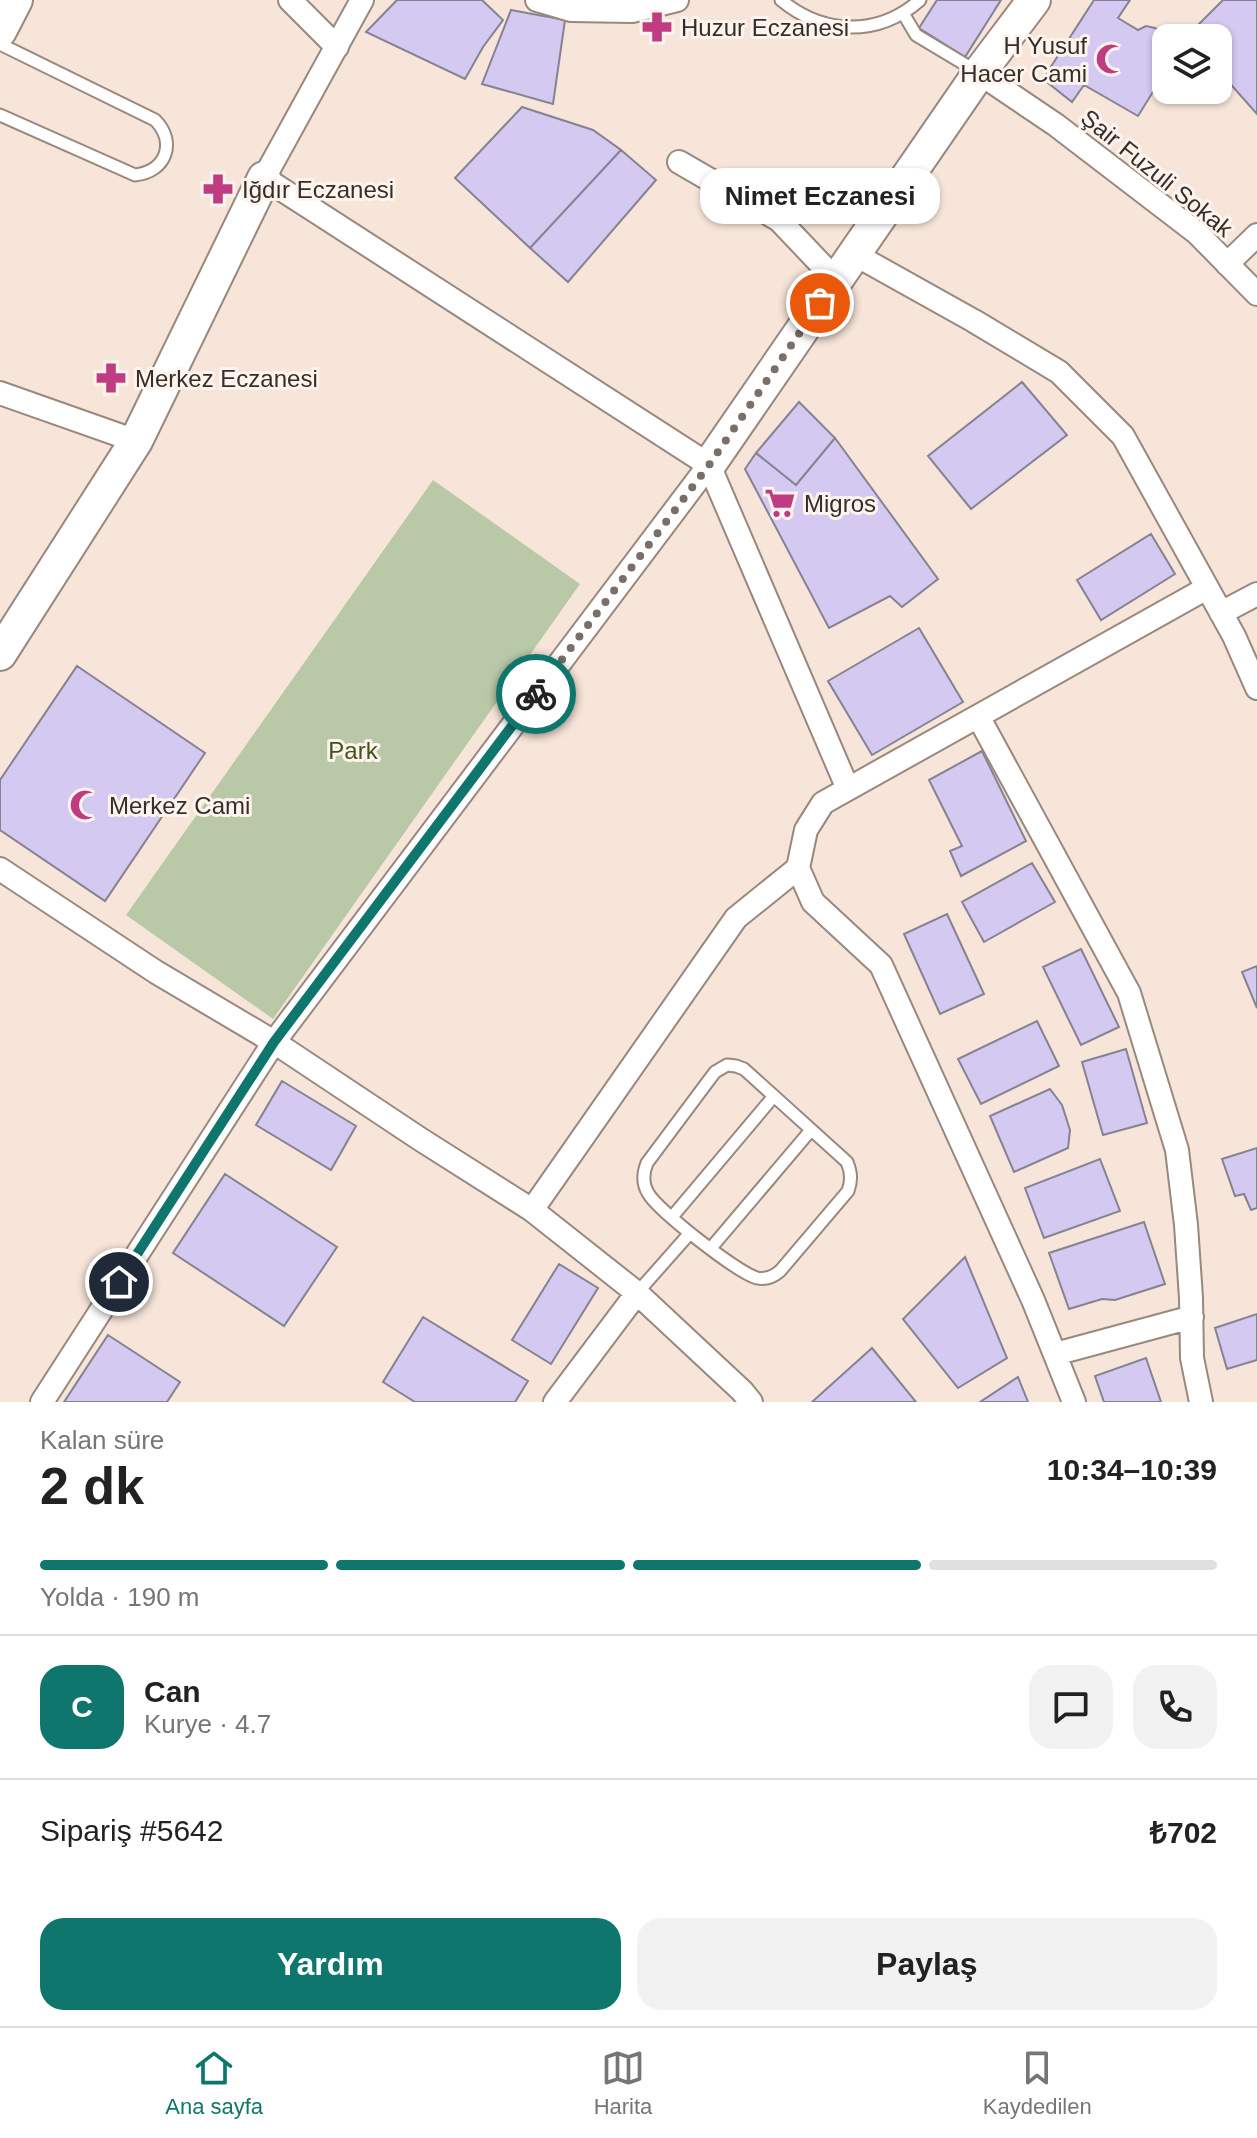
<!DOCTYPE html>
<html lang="tr">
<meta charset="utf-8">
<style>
:root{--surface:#fff;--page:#f2f2f2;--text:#222;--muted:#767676;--line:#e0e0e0;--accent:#0f766e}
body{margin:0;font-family:Arial,sans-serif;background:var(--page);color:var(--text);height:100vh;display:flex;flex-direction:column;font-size:30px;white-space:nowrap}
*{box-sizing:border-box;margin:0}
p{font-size:26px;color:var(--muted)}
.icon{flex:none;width:44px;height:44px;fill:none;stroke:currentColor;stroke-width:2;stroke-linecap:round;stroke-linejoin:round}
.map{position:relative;height:1402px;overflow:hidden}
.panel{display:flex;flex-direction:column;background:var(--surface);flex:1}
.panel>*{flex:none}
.buttons{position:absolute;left:1152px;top:24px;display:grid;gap:16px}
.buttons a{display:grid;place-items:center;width:80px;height:80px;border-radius:16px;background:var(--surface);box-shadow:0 2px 6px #0004;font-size:40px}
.pin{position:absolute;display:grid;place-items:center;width:68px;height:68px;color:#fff;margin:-34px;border:4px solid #fff;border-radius:50%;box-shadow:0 2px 8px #0007}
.courier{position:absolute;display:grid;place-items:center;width:80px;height:80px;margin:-40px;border:6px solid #0f766e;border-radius:50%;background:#fff;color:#222;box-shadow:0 2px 10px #0007}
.bubble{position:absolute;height:56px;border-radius:24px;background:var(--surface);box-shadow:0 2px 6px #0004;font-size:26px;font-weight:700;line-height:56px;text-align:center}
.summary em{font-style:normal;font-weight:700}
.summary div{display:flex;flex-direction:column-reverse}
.summary{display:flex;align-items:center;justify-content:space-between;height:136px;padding:0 40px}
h1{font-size:52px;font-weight:700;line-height:60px}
.bar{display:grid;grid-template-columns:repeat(4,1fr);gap:12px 8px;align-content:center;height:96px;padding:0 40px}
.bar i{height:10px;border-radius:6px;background:var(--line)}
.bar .selected{background:var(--accent)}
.bar p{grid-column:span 4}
.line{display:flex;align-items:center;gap:20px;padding:0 40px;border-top:2px solid var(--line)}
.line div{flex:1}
.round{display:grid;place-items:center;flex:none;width:84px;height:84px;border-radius:24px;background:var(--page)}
.button{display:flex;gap:16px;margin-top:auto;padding:16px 40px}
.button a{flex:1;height:92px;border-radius:24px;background:var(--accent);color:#fff;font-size:32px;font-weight:700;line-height:92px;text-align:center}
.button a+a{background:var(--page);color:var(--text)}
.tabs{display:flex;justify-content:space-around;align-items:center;height:112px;border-top:2px solid var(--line);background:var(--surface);font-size:22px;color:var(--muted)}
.tabs a{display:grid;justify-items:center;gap:4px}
.tabs .selected{color:var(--accent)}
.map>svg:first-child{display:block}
.green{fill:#b9c9a8}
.building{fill:#d3c9f1;stroke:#858292;stroke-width:2}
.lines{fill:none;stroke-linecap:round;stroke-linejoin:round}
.lane-casing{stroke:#98887d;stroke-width:15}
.street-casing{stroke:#98887d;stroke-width:26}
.secondary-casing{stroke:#98887d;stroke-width:36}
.lane{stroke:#fff;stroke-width:11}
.street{stroke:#fff;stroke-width:22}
.secondary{stroke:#fff;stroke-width:32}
.done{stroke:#796f68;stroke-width:8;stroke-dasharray:0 14.4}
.route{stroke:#0f766e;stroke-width:10}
.labels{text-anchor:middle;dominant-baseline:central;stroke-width:6;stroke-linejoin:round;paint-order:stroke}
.poi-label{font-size:24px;fill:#352f2a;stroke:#fff4ed;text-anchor:start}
.street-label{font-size:24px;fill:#352f2a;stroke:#fff4ed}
.park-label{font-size:24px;fill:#3e541d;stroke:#fff4ed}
</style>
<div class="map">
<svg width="1257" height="1402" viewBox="0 0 1257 1402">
<rect width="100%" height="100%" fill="#f7e5da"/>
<!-- green -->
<path class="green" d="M433 480 580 584 273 1019 126 915Z"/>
<!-- building -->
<path class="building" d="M397 0H482L503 20 483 47 465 79 366 32Z
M937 0H1001L965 57 919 28Z
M1094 0H1130L1118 18 1138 30 1146 26 1155 28 1163 33V44L1166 46V71L1138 116 1084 85 1072 102 1043 79Z
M1223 0H1257V114L1218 70V38H1189L1187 36Z
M511 10 565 20 553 104 482 84Z
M522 107 593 130 621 150 530 248 455 178Z
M621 150 656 180 568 282 530 248Z
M1022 382 1067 435 971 509 928 456Z
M799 402 835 438 796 485 756 453Z
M835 438 938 579 902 607 890 596 829 628 745 469 756 453 796 485Z
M1151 534 1175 574 1101 620 1077 580Z
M919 628 963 702 872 755 828 681Z
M77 666 205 753 105 901 0 830V780Z
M982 751 1026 841 961 876 950 851 962 846 929 780Z
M1032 863 1055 902 984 942 962 902Z
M947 914 984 994 940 1014 904 934Z
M1081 949 1119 1027 1081 1045 1043 967Z
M1257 966V1008L1242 972Z
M1037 1021 1059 1066 981 1104 958 1059Z
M1126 1049 1147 1123 1103 1135 1082 1062Z
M282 1081 356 1126 331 1170 256 1125Z
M1050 1089 1062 1105 1070 1130 1068 1148 1014 1172 990 1116Z
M1257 1148V1208L1251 1210 1244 1194 1235 1196 1222 1159Z
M1100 1159 1120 1211 1044 1238 1025 1188Z
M225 1174 337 1247 284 1326 173 1253Z
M1144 1222 1165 1284 1115 1300 1102 1299 1069 1309 1049 1253Z
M965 1257 1007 1358 958 1388 903 1319Z
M559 1264 598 1288 551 1364 512 1340Z
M1257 1314V1360L1227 1369 1215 1328Z
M423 1317 528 1381 515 1402H415L383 1382Z
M108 1335 180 1382 167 1402H64Z
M872 1348 916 1402H812Z
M1146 1358 1161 1402H1104L1095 1376Z
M1018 1377 1028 1402H980Z"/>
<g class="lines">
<!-- lane casing -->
<g class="lane-casing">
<path id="lane" d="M781 0C823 35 878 37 920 0
M903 13 916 35 976 71
M0 44 155 120C177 142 166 172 135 175L0 115
M727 1065 736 1066 744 1069 847 1162C851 1172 852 1180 848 1191L780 1271C773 1277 766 1280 757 1278 738 1273 657 1210 648 1193 642 1183 643 1173 647 1163L715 1072Z
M672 1217 774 1096
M711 1248 811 1130
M637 1293 690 1233"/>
</g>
<!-- street casing -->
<g class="street-casing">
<path id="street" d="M290 0 337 47
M362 0 264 178 709 465 848 789 823 803 806 830 798 868 813 902 881 965 1033 1300 1074 1402
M537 0 571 10 632 11 677 0
M979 73 1056 125 1197 233 1257 294
M679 162 779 220 836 280
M854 254 974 321 1059 372 1123 436 1234 636 1257 688
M1227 264 1257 235
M0 393 136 441
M1221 613 1257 594
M979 718 1129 993 1177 1150 1186 1225 1191 1298 1192 1358 1201 1402
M848 789 1207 588
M0 869 156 972 274 1042 420 1139 532 1210 637 1293 742 1391 751 1402
M532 1210 736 918 798 868
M1055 1354 1192 1317
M42 1402 274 1042 709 465
M555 1402 637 1293"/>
</g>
<!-- secondary casing -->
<g class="secondary-casing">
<path id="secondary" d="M0 31 16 0
M709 465 979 73 1034 0
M0 654 136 441 264 178"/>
</g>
<!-- lane -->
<use href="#lane" class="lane"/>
<!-- street -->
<use href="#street" class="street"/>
<!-- secondary -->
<use href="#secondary" class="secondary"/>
</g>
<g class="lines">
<!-- done -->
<path class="done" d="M536 694 709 465 820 303"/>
<!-- route -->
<path class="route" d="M119 1282 274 1042 536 694"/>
</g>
<!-- icons -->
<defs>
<g id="pharmacy-bare" transform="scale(2.4)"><path d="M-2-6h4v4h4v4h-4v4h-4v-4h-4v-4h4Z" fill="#c03c82" stroke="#fff4ed" stroke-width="2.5" paint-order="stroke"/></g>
<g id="mosque-bare" transform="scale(2.4)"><path d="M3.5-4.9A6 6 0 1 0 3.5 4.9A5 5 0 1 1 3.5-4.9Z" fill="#c03c82" stroke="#fff4ed" stroke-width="2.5" paint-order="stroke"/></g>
<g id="supermarket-bare" transform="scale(2.4)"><path d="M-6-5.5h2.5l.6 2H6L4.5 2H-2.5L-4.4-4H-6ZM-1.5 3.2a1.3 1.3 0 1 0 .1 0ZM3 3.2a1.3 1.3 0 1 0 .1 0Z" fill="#c03c82" stroke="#fff4ed" stroke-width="2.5" paint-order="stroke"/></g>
</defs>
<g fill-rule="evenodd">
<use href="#pharmacy-bare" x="657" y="27"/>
<use href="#mosque-bare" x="1111" y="59"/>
<use href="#pharmacy-bare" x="218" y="189"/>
<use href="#pharmacy-bare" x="111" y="378"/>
<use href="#supermarket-bare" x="780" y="503"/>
<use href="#mosque-bare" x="85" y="805"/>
</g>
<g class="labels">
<!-- poi labels -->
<g class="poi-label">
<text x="681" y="27">Huzur Eczanesi</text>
<text x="1087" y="45" text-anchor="end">H Yusuf<tspan x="1087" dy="28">Hacer Cami</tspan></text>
<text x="242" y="189">Iğdır Eczanesi</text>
<text x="135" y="378">Merkez Eczanesi</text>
<text x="804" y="503">Migros</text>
<text x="109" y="805">Merkez Cami</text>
</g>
<!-- street labels -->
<g class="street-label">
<text transform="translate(1157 173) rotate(39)">Şair Fuzuli Sokak</text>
</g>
<!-- park labels -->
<g class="park-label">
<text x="353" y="750">Park</text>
</g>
</g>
</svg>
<div class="buttons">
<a><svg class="icon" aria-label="layers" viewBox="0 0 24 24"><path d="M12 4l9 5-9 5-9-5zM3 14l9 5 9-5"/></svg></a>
</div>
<div class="pin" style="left:820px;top:303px;background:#ea580c"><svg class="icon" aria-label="bag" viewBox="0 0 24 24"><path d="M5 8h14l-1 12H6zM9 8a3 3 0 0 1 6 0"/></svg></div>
<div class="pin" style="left:119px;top:1282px;background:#1f2937"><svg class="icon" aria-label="home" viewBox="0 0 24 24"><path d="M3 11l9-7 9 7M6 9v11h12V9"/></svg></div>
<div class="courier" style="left:536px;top:694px"><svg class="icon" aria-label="bike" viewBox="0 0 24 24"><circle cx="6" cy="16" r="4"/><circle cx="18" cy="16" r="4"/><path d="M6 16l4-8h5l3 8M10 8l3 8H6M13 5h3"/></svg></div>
<div class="bubble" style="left:700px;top:168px;width:240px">Nimet Eczanesi</div>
</div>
<section class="panel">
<div class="summary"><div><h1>2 dk</h1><p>Kalan süre</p></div><em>10:34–10:39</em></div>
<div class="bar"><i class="selected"></i><i class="selected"></i><i class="selected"></i><i></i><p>Yolda · 190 m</p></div>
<div class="line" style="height:144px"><b class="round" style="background:var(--accent);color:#fff">C</b><div><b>Can</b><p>Kurye · 4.7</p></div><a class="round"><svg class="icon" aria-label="chat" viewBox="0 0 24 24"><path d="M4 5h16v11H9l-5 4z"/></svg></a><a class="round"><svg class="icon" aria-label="phone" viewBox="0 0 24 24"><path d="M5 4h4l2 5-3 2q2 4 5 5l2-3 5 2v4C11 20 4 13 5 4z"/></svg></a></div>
<div class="line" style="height:104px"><div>Sipariş #5642</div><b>₺702</b></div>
<div class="button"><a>Yardım</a><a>Paylaş</a></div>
</section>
<nav class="tabs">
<a class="selected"><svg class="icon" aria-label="home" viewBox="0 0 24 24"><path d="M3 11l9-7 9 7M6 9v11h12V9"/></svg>Ana sayfa</a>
<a><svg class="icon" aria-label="map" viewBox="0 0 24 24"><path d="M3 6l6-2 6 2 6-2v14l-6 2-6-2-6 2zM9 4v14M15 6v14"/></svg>Harita</a>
<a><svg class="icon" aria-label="saved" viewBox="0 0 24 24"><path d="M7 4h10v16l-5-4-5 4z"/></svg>Kaydedilen</a>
</nav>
